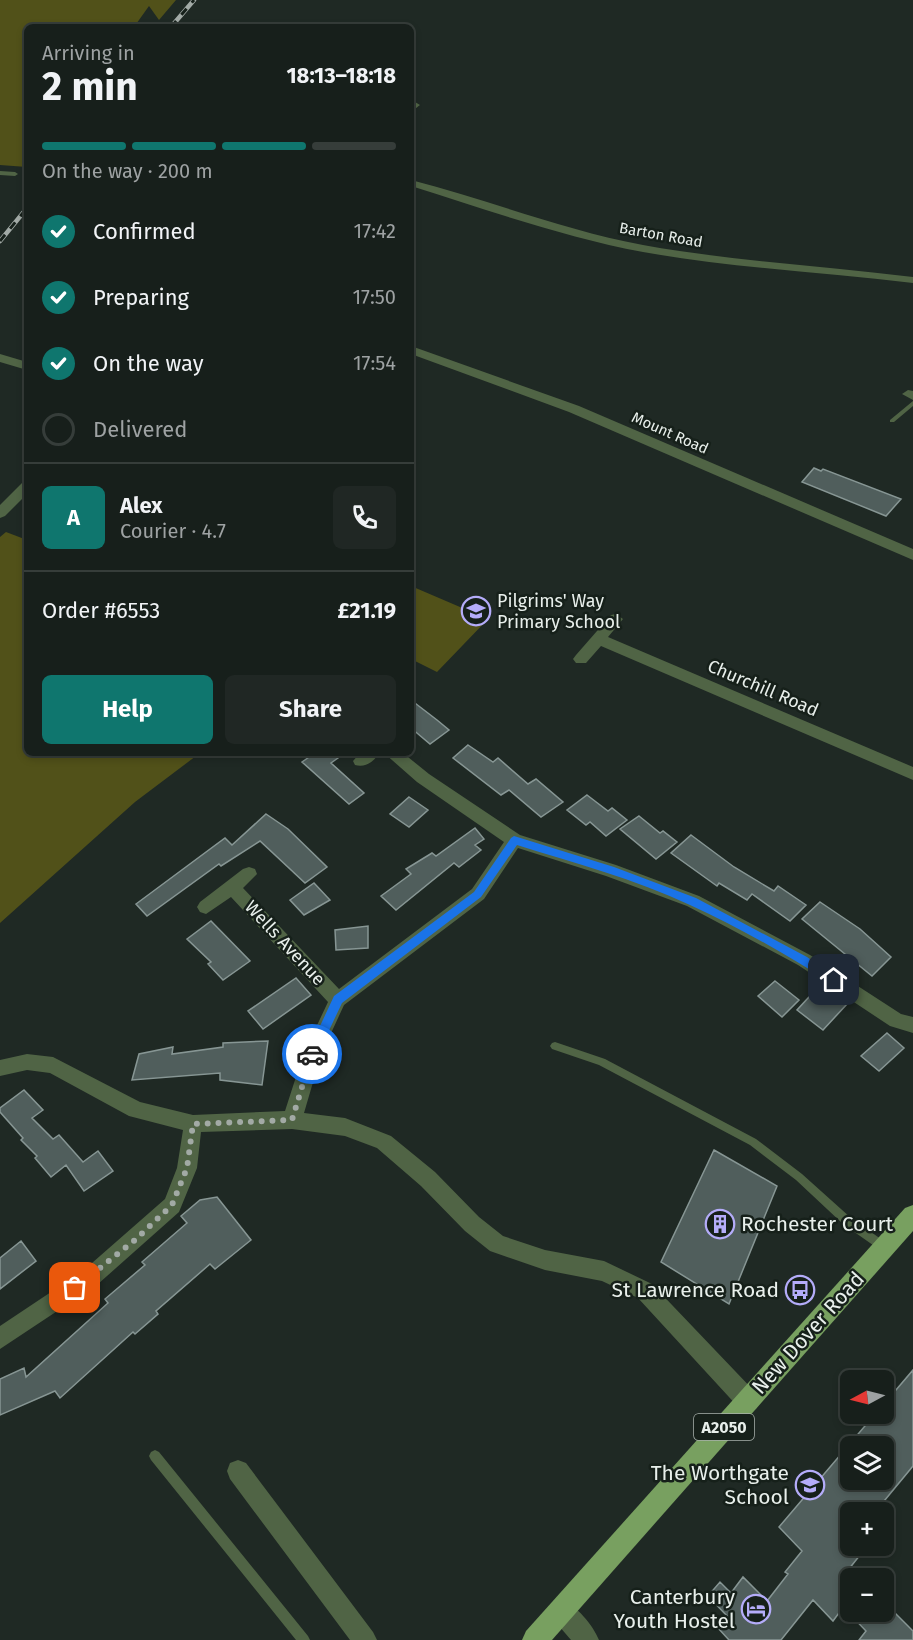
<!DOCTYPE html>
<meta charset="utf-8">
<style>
:root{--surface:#171f1b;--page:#202724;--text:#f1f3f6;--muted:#9ea2a3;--line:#363d3a;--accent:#0f766e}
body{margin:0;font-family:"Fira Sans",sans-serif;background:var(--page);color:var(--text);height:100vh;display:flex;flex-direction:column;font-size:22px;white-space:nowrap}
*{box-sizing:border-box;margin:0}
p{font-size:20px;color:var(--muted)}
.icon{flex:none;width:33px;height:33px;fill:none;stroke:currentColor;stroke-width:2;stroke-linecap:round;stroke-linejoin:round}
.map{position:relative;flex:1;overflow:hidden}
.sheet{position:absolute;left:24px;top:24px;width:390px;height:732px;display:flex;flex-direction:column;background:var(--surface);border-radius:9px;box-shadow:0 3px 9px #0003,0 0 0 2px var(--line)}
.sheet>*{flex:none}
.needle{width:39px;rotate:263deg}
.buttons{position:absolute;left:840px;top:1370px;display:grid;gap:12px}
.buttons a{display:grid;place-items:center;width:54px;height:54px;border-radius:9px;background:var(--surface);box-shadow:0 3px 9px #0003,0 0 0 2px var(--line);font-size:30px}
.pin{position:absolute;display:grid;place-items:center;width:51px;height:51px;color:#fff;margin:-26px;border-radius:12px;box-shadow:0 3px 9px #0006}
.courier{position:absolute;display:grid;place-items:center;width:60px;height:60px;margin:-30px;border:4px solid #1a73e8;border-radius:50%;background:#fff;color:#222;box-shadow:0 2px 8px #0007}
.head em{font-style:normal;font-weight:700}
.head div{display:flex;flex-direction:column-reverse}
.head{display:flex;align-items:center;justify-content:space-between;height:102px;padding:0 18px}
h1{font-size:39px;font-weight:700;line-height:45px}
.bar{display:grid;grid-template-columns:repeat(4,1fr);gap:9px 6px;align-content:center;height:72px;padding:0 18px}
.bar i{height:8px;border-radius:4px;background:var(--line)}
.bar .on{background:var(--accent)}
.bar p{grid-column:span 4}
.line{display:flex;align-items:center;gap:15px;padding:0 18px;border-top:2px solid var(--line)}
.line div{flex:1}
.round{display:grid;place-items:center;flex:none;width:63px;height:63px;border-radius:9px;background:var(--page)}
ol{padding:0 18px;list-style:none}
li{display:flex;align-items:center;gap:18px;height:66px}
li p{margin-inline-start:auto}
li .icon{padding:6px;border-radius:50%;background:var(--accent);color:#fff;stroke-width:4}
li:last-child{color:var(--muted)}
li i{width:33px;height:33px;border:3px solid var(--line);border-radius:50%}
.button{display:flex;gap:12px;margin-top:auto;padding:12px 18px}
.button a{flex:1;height:69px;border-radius:9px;background:var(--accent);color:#fff;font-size:24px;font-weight:700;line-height:69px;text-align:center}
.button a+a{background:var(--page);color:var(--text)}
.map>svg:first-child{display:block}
.green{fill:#515119}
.building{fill:#505e5c;stroke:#879694;stroke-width:1.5;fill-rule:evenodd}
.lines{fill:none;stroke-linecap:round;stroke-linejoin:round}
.lane{fill:#506445;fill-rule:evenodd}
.street{fill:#506445;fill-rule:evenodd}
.primary{fill:#78a060;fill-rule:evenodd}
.rail-casing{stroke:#a2aaa6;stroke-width:4.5}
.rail{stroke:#16201a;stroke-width:3;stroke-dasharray:8;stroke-linecap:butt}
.route{fill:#1a73e8}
.done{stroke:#a2aaa5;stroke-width:6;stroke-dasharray:0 10.8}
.labels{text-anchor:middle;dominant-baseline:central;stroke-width:5;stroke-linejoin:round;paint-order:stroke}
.far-street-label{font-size:15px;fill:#e8efeb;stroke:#16201a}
.shield{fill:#16201a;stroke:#a9b1ac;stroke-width:1.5}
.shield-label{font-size:16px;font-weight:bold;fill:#e8efeb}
.poi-label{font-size:18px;fill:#e8efeb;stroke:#16201a;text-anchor:start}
.street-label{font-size:18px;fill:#e8efeb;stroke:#16201a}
.near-poi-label{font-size:21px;fill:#e8efeb;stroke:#16201a;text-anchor:end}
.near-street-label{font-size:21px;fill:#e8efeb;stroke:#16201a}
</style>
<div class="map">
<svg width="913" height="1640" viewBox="0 0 913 1640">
<rect width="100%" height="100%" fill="#1f2924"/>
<!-- green -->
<path class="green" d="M0 0H176L159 20 149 6 134 27H27V167L0 165Z
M6 532 27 540V753H200L135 802 0 923V537Z
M411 586 488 619 437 672 411 659Z"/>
<!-- building -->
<path class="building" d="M814 468 821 471 823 469 901 499 886 516 802 482Z
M411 700 437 720 449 730 430 744 411 728Z
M468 745 493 762 498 758 528 784 536 779 563 802 541 817 509 790 501 795 453 758Z
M315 753H345L331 763 364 793 349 804 302 762Z
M587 795 608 811 612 808 627 820 606 836 590 822 586 825 567 810Z
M409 797 428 810 409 827 390 814Z
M266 814 288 829 327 867 305 883 260 841 221 866 219 864 147 916 136 904 225 838 232 845Z
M639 816 660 833 663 831 677 842 656 859 620 829Z
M475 828 484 839 475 845 481 850 459 867 454 863 396 910 381 896 411 874 406 869 432 853 436 856Z
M691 835 734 867 774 891 778 886 806 905 790 921 752 894 747 900 719 883 717 886 671 853Z
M314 883 330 900 304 915 290 900Z
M820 902 860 929 891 957 872 976 802 919Z
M211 921 250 961 223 980 208 964 211 962 187 939Z
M368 926V948L336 950 335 930Z
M296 978 311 995 263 1029 248 1011Z
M775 981 799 1000 782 1017 758 996Z
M821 984 847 1004 823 1030 797 1010Z
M887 1033 904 1048 879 1071 861 1056Z
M268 1041 262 1085 220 1080V1073L132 1080 139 1054 173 1047 172 1054 223 1047V1043Z
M24 1090 43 1110 32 1118 53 1139 59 1135 83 1162 98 1151 113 1171 84 1191 66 1165 51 1177 35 1158 37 1156 21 1140 23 1138 0 1112V1108Z
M714 1150 777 1186 729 1304 661 1262Z
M217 1197 251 1240 215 1269 210 1264 156 1311 158 1314 135 1334 133 1332 60 1398 55 1391 0 1415V1379L24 1368 26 1377 108 1303 105 1299 145 1265 142 1262 187 1223 181 1216 200 1200Z
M21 1241 36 1261 0 1289V1258Z
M913 1370V1466L875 1512H850V1545H868L841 1579 850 1588V1598L833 1621 813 1600 781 1640H729L718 1628 728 1617 708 1596 720 1582 731 1593 743 1577 767 1601 788 1574 785 1572 802 1551 779 1527 876 1413H884V1404ZM850 1446H884V1479H850Z
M886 1604 913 1631V1640H859L866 1631 847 1611H884Z"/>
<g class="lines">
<!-- lane -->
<path class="lane" d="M0 171 15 172 18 174 15 176 0 175Z
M913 401V406L894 422H890V420Z
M555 1042 605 1059 756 1139 802 1174 851 1218 888 1244 889 1247 888 1250 884 1252 880 1250 843 1224 796 1180 750 1145 599 1065 552 1049 550 1046 552 1043Z
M155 1450 159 1452 308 1636 310 1640H296L151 1460 149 1456 151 1452Z"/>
<!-- street -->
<path class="street" d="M415 102 420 105 411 112V103Z
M411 180C489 200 563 230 643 245 732 261 823 266 913 277V283C823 272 732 268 643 252 564 237 487 210 411 186Z
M411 346 579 406 913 549V560L569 412 411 354Z
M0 354 27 362V370L0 362Z
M908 390 913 391V400L902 394Z
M27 482V494L5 516 0 518V505L22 483Z
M616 614 623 619 608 637 913 767V780L601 646 586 663H576L573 659 576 655 611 615Z
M360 753H379C374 762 365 768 355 765L353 761Z
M384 753H403L429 774 520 835 616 865 699 896 810 955 901 1014 913 1017V1033L890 1026 798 965 687 906 606 876 518 848 484 899 344 1005 321 1055 304 1113 345 1118 391 1136 435 1172 479 1217 503 1236 545 1250 604 1261 652 1284 756 1393 759 1401 756 1409 748 1412 740 1409 638 1298 602 1281 545 1270 490 1251 465 1231 421 1186 377 1148 345 1136 292 1129 201 1132 197 1168 179 1212 98 1284 0 1349V1326L84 1270 165 1199 177 1168 183 1130 129 1116 50 1073 27 1070 0 1076V1060L27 1054 53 1057 140 1102 193 1115 285 1111 303 1055 328 1002 231 897 206 914 200 912 197 907 200 902 243 869 249 867 255 869 257 874 243 888 339 989 472 889 504 842 417 782Z
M238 1460 246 1463 373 1632 377 1640H350L230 1479 227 1471 230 1463Z
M561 1599C576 1605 593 1625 599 1640H571L553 1619 549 1611 553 1603Z"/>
<!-- primary -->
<path class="primary" d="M913 1205V1231L552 1640H522L526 1631 905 1208Z"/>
<!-- rail casing -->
<g class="rail-casing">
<path id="rail" d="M171 27 194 0
M0 241 27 208"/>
</g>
<!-- rail -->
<use href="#rail" class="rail"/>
</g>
<!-- route -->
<path class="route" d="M514 836 614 867 696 898 807 957 840 980 834 984 831 983C786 954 738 927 690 905 635 879 574 863 517 845L481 897 342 1003 316 1058H309L307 1054 334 996 474 892 511 838Z"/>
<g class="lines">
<!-- done -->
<path class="done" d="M75 1288 135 1240 172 1205 187 1168 193 1124 292 1120 312 1054"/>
</g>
<!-- icons -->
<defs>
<g id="school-ring" transform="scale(1.5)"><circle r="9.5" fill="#16201a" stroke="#b4acf9" stroke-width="1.5"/><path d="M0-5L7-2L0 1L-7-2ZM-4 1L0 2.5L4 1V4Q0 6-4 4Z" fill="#b4acf9"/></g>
<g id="building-ring" transform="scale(1.5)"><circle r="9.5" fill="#16201a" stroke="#b4acf9" stroke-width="1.5"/><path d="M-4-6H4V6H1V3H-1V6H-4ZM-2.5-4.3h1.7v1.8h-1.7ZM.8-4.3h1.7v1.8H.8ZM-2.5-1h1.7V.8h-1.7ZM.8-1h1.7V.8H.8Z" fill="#b4acf9"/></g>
<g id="bus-ring" transform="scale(1.5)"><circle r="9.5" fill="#16201a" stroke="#b4acf9" stroke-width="1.5"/><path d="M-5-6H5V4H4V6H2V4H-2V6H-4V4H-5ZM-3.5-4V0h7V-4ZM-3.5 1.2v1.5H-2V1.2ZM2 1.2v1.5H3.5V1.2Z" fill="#b4acf9"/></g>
<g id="hotel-ring" transform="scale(1.5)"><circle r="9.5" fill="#16201a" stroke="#b4acf9" stroke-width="1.5"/><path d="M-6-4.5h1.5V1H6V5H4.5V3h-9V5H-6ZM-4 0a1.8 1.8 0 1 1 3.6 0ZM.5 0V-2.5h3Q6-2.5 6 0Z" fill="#b4acf9"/></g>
</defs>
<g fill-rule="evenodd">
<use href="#school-ring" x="476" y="611"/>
<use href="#building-ring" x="720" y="1224"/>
<use href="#bus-ring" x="800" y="1290"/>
<use href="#school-ring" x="810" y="1485"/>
<use href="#hotel-ring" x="756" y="1609"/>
</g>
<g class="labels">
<!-- far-street labels -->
<g class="far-street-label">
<text transform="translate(661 235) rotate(10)">Barton Road</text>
<text transform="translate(670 433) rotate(24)">Mount Road</text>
</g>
<!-- shield labels -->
<rect class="shield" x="694" y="1414" width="60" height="26" rx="4.5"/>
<g class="shield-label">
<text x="724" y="1427">A2050</text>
</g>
<!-- poi labels -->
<g class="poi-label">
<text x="497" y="601">Pilgrims' Way<tspan x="497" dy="21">Primary School</tspan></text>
</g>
<!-- street labels -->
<g class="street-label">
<text transform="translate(763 688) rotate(23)">Churchill Road</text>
<text transform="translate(285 943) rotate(47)">Wells Avenue</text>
</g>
<!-- near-poi labels -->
<g class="near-poi-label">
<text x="741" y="1224" text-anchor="start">Rochester Court</text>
<text x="779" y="1290">St Lawrence Road</text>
<text x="789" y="1473">The Worthgate<tspan x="789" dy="24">School</tspan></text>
<text x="735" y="1597">Canterbury<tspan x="735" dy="24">Youth Hostel</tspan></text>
</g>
<!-- near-street labels -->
<g class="near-street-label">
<text transform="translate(808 1333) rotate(-48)">New Dover Road</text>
</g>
</g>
</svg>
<div class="buttons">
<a><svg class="needle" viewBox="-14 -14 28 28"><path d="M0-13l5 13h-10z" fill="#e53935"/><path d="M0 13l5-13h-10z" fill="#9ea2a3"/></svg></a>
<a><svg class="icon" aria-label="layers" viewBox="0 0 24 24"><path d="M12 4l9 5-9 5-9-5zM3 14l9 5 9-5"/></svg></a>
<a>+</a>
<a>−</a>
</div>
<div class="pin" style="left:75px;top:1288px;background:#ea580c"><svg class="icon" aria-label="bag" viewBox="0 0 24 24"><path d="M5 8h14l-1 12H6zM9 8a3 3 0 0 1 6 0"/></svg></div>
<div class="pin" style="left:834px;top:980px;background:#1f2937"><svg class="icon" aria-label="home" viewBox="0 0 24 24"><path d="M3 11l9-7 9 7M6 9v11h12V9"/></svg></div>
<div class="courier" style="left:312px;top:1054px"><svg class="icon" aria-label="car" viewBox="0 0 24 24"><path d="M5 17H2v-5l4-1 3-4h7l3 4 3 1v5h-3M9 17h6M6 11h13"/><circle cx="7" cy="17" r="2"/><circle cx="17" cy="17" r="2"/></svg></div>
<section class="sheet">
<div class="head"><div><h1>2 min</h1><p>Arriving in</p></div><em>18:13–18:18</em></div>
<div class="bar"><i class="on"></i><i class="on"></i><i class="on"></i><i></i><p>On the way · 200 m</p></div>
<ol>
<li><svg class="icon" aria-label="check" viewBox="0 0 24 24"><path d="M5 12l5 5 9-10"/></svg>Confirmed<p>17:42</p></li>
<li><svg class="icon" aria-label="check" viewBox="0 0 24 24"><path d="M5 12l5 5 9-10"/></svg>Preparing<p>17:50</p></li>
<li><svg class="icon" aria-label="check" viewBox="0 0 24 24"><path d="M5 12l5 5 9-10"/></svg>On the way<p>17:54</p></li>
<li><i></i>Delivered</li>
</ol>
<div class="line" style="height:108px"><b class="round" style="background:var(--accent);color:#fff">A</b><div><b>Alex</b><p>Courier · 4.7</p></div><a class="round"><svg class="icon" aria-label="phone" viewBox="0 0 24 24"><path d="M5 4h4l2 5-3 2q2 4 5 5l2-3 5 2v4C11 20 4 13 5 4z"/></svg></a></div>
<div class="line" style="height:78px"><div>Order #6553</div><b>£21.19</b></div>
<div class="button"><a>Help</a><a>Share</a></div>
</section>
</div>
